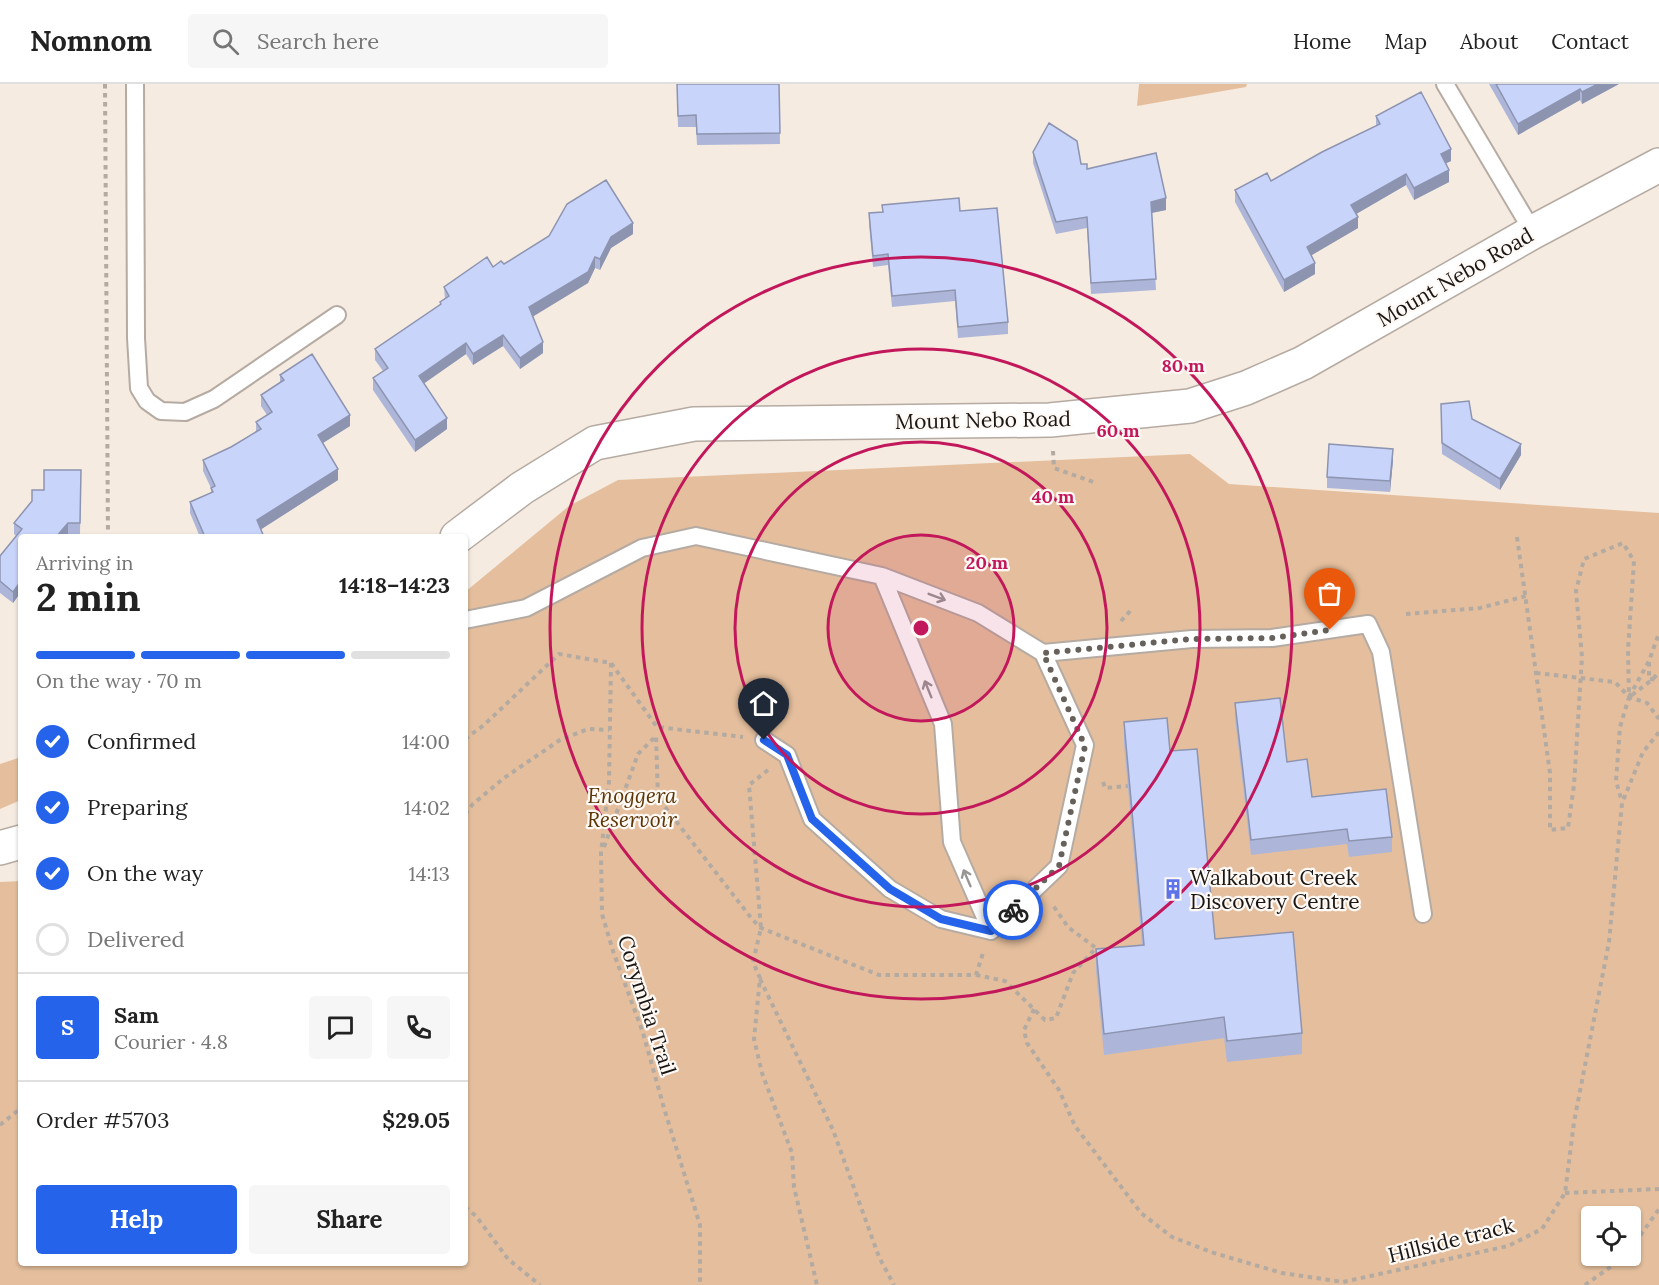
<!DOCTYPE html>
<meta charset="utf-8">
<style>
:root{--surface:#fff;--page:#f6f6f6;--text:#222;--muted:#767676;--line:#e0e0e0;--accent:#2563eb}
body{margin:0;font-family:Lora,serif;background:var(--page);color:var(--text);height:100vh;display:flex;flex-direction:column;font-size:22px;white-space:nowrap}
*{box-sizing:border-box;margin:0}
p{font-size:20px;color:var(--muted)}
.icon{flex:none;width:33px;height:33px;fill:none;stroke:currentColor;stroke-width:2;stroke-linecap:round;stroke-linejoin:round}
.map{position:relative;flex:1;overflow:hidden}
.details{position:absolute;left:18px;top:450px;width:450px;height:732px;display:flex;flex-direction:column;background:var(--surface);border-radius:6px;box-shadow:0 2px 4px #0004}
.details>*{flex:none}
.buttons{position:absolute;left:1581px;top:1122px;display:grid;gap:12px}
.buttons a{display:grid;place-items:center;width:60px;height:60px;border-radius:6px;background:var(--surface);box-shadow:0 2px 4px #0004;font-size:30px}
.pin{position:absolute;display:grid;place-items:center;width:51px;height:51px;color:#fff;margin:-62px -26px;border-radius:50% 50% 50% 0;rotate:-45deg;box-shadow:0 0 6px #0007}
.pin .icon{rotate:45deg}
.courier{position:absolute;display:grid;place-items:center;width:60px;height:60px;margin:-30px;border:4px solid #2563eb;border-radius:50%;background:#fff;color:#222;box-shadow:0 2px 8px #0007}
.overview em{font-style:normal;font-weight:700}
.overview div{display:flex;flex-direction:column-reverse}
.overview{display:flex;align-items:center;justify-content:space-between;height:102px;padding:0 18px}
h1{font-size:39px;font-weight:700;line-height:45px}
.bar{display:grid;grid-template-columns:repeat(4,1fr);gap:9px 6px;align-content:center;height:72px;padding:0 18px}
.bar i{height:8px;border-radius:4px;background:var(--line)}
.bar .current{background:var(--accent)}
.bar p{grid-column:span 4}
.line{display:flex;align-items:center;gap:15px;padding:0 18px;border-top:2px solid var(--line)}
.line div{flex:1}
.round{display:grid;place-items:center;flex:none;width:63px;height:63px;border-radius:6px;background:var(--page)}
ol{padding:0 18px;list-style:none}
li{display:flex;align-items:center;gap:18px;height:66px}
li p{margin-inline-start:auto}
li .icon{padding:6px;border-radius:50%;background:var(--accent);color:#fff;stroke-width:4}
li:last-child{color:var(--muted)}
li i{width:33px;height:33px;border:3px solid var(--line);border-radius:50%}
.cta{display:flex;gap:12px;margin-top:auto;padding:12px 18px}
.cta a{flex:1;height:69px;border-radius:6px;background:var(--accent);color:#fff;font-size:24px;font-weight:700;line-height:69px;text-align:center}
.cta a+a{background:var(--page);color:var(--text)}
header{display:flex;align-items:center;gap:36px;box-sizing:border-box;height:84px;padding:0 30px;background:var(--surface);border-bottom:2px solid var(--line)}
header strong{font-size:28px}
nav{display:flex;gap:33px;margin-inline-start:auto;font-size:21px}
.search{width:420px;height:54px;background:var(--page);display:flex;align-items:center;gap:15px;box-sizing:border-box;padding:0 21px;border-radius:6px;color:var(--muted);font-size:22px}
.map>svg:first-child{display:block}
.green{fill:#e5bf9d;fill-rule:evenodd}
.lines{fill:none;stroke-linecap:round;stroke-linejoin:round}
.service-casing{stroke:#b5aba2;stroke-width:20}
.secondary-casing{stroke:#b5aba2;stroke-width:36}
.path{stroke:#b3aaa2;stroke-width:4;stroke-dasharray:4.5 4.5;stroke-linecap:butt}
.service{stroke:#fff;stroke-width:16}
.secondary{stroke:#fff;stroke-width:33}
.wall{fill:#adb6d8}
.shaded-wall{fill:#8d94b0}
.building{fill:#c9d4fb;stroke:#8d94b0;stroke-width:1.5}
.oneway{stroke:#989695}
.done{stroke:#67615b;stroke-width:6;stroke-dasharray:0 10.8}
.route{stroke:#2563eb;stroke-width:8}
.ring{fill:none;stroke:#c2185b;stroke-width:3}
.labels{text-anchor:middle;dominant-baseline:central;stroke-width:4.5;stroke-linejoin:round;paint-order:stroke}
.street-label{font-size:21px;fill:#1a1613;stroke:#fef9f5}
.park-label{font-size:21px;font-style:italic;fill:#5c3506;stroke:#fef9f5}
.poi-label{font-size:21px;fill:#1a1613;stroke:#fef9f5;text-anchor:start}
.centre{fill:#c2185b;stroke:#fef9f5;stroke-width:3}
.ring-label{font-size:18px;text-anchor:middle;font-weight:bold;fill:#c2185b;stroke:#fef9f5;stroke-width:4.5;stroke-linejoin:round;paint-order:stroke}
</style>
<header>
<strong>Nomnom</strong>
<div class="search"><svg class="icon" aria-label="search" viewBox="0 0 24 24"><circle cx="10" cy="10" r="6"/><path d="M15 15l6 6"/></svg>Search here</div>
<nav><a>Home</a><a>Map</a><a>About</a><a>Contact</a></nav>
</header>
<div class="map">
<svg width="1659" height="1201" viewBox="0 0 1659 1201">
<rect width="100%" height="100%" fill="#f6ebe1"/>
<!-- green -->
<path class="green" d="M1139 0H1247L1246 3 1137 22Z
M1190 370 1229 400 1659 429V1201H0V798L21 797V1179H465V508L569 422 618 396ZM1592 1132H1630V1172H1592Z
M21 673V716L0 725V680Z"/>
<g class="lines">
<!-- service casing -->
<g class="service-casing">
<path id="service" d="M135 0 136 254 139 304 147 317 161 327 185 328 214 315 337 231
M1445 0 1533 148
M882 492 943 640 952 758 991 847
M465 536 526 524 642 464 696 452 882 492 978 529 1043 569 1085 661 1059 782 991 847
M1043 569 1192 555 1272 554 1368 540 1381 568 1423 830
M764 656 787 671 812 735 890 805 941 835 991 847"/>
</g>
<!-- secondary casing -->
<g class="secondary-casing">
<path id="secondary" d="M457 453 522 404 595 359 694 340 1050 336 1190 322 1246 304 1303 279 1533 148 1659 81
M0 764 21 758"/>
</g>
<!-- path -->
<path class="path" d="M105 0 108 453
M1053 367 1054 384 1096 399
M1517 453 1550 689V746L1568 744 1574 701 1582 573 1576 507 1584 475 1623 459 1634 477 1628 566 1629 613 1620 643 1616 697 1622 718
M1406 530 1480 524 1526 512
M1121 537 1131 526
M1649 578V595L1659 596
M611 579 609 697 601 769 602 830 613 867 643 949 664 1024 700 1141V1201
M1536 589 1615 598 1629 613 1647 619 1659 635
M1632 611 1653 595 1659 588
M1629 613 1649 577 1659 549
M465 655 484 641 559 570 611 579 657 643 743 653
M768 686 749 701 761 844 753 878 760 894 754 955 762 989 792 1069 794 1103 817 1201
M1103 698 1105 704 1128 702
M465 730 473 720 504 694 560 656 588 645 609 646
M604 763 638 670 656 652 658 714 752 835 761 844 879 891H976L983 869
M976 891 1005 897 1045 936 1056 934 1073 889 1096 864 1068 843 1052 820
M760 895 833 1046 879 1173 894 1201
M1034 925 1024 946 1027 959 1059 1006 1075 1042 1141 1129 1172 1153 1214 1169 1282 1189 1343 1198 1508 1162 1542 1145 1565 1109 1574 1038 1609 858 1622 719 1643 668 1659 648
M0 1041 21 1024
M1565 1109 1659 1105
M465 1123 476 1132 508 1175 540 1201
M1630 1166 1659 1125
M1585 1201 1626 1172"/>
<!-- service -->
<use href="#service" class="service"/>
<!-- secondary -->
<use href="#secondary" class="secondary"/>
</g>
<!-- wall -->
<path class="wall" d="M677 0H779L780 60 697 61 696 43H678Z
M1489 0H1619L1582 20 1580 16 1518 51Z
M1376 32 1451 77 1445 79 1449 98 1414 116 1406 101 1356 130 1358 144 1311 171 1315 190 1284 208 1235 118V106L1271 97 1376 42Z
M1033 68 1081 80 1087 85 1166 126 1152 129 1156 206 1091 210 1087 144 1056 150 1033 79Z
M882 121 960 127 1008 238V250L958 254 955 217 892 223 888 181 873 183 869 140V129L882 128Z
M633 150 611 164 600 186 595 184 588 199 533 232 543 269 520 285 503 262 473 281 466 270 424 299 447 345 415 368 373 306V294L383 287 375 276V265L440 221V218L445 215 444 203 493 183Z
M280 291 350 342 323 359 338 396 261 445 264 453H200L190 429V418L211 409V404L203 387V376L231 363 256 347V338L267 331 261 322V311L280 298Z
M1441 331 1472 335 1521 371 1500 406 1442 370Z
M1393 376 1390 408 1327 404V393Z
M81 386 80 450H68L65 453H21V508L13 519 0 509V472L16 452 14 450V439L32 417 44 406Z
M1235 619 1287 678 1312 713 1392 753V768L1349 773 1347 760 1251 771 1235 634Z
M1124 638 1170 667 1215 855 1302 949V970L1227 978 1224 954 1104 971 1096 886V865L1142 861 1124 659Z"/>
<!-- shaded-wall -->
<path class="shaded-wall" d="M1598 0H1619L1582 20V8Z
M1580 5V16L1518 51V40Z
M1451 65V77L1441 82V70Z
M1449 86V98L1414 116V104Z
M1406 90V101L1351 133V121Z
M1166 114V126L1151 129V118Z
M1358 133V144L1307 174V163Z
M633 139V150L611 164 600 186V175L611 153Z
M595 173V184L588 199 529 235V223Z
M1315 179V190L1284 208V196Z
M503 251V262L473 281V270Z
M543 258V269L520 285V274Z
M466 259V270L419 303V292Z
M350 331V342L318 362V351Z
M447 334V345L415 368V356Z
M1521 360V371L1500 406V395Z
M1393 365V376L1390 408V397Z
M338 385V396L257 448V436Z
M68 439V450L65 453H56Z
M21 497V508L13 519V508Z"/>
<!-- building -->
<path class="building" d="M677 0H779L780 49 697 50 696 31 678 32Z
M1496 0H1598L1582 8 1580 5 1518 40Z
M1421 8 1451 65 1441 70 1449 86 1414 104 1406 90 1351 121 1358 133 1307 163 1315 179 1284 196 1235 106 1267 89 1271 97 1322 68 1380 40 1376 32Z
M1049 39 1077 57 1081 80H1087V85L1156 69 1166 114 1151 118 1156 195 1091 199 1087 133 1056 138 1033 68Z
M606 96 633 139 611 153 600 175 595 173 588 188 529 223 543 258 520 274 503 251 473 270 466 259 419 292 447 334 415 356 373 294 388 284 375 265 441 220 440 218 449 212 444 203 487 173 493 183 501 177 504 180 549 152 567 120Z
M959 114 960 127 997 124 1008 238 958 243 955 206 892 212 888 170 873 172 869 129 883 128 882 121Z
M312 270 350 331 318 351 338 385 257 436 264 453H205L190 418 213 408 211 404 215 402 203 376 231 363 261 345 256 338 272 328 261 311 284 296 280 291Z
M1469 317 1472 335 1521 360 1500 395 1442 359 1441 320Z
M1329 360 1393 365 1390 397 1327 393Z
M44 386H81L80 439H68L56 453H21V497L13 508 0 497V472L22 445 14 439 32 417V406H44Z
M1280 614 1287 678 1307 675 1312 713 1386 705 1392 753 1349 757 1347 745 1251 756 1235 619Z
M1167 634 1170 667 1197 665 1215 855 1293 848 1302 949 1227 957 1224 933 1104 950 1096 865 1144 861 1124 638Z"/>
<!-- one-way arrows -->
<defs><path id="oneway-shaft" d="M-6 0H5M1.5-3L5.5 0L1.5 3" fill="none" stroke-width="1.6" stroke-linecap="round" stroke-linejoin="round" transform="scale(1.5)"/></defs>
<g class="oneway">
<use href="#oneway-shaft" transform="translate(937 513) rotate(21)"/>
<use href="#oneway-shaft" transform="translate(928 605) rotate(-112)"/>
<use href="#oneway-shaft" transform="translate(967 794) rotate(-113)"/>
</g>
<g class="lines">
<!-- done -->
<path class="done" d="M1013 826 1059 782 1085 662 1043 569 1192 555 1272 554 1330 546"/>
<!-- route -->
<path class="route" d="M764 656 787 671 812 735 890 805 941 835 991 847 1013 826"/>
</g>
<!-- distance rings -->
<circle cx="921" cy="544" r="93" fill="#c2185b" fill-opacity=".12"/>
<g class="ring">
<circle cx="921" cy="544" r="93"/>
<circle cx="921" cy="544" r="186"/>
<circle cx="921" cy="544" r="279"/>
<circle cx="921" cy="544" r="371"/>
</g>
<!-- icons -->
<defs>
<g id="building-bare" transform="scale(1.62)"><path d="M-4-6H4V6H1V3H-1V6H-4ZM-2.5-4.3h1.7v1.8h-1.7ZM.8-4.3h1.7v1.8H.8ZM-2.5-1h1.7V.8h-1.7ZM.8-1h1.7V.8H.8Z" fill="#5e72e9" stroke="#fef9f5" stroke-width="2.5" paint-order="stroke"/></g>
</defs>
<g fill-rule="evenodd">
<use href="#building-bare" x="1173" y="805"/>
</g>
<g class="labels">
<!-- street labels -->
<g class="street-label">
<text transform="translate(1455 193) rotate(-30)">Mount Nebo Road</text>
<text transform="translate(983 336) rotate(-1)">Mount Nebo Road</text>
<text transform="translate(647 921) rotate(72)">Corymbia Trail</text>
<text transform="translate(1451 1156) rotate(-14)">Hillside track</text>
</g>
<!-- park labels -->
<g class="park-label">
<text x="632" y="711">Enoggera<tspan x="632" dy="24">Reservoir</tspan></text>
</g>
<!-- poi labels -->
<g class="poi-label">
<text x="1190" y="793">Walkabout Creek<tspan x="1190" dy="24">Discovery Centre</tspan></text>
</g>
</g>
<circle cx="921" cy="544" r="9" class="centre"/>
<g class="ring-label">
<text x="1183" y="288">80 m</text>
<text x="1118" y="353">60 m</text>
<text x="1053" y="419">40 m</text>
<text x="987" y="485">20 m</text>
</g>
</svg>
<div class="buttons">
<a><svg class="icon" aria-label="locate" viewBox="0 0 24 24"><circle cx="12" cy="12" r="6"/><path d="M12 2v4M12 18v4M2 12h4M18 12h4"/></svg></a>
</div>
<div class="pin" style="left:1330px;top:546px;background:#ea580c"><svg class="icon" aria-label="bag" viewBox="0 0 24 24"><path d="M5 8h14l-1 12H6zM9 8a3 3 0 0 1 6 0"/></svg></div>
<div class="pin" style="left:764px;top:656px;background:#1f2937"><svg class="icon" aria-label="home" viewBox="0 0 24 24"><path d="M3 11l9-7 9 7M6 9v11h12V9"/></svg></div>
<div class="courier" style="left:1013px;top:826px"><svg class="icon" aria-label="bike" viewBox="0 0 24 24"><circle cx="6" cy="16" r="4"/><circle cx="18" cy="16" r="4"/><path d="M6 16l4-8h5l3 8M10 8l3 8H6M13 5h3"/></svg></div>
<section class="details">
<div class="overview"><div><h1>2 min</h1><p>Arriving in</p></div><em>14:18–14:23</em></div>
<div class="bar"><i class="current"></i><i class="current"></i><i class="current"></i><i></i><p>On the way · 70 m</p></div>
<ol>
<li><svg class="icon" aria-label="check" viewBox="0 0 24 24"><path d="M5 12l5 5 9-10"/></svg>Confirmed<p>14:00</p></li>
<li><svg class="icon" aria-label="check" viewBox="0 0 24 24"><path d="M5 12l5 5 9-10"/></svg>Preparing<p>14:02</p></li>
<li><svg class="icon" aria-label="check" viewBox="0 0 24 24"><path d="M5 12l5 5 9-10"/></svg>On the way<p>14:13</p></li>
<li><i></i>Delivered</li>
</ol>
<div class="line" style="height:108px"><b class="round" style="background:var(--accent);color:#fff">S</b><div><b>Sam</b><p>Courier · 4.8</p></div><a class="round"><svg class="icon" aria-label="chat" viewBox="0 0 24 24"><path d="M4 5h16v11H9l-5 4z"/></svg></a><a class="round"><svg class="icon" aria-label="phone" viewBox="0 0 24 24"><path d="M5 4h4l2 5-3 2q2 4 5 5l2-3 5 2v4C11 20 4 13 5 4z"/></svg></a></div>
<div class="line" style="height:78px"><div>Order #5703</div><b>$29.05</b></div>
<div class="cta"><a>Help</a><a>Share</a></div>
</section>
</div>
